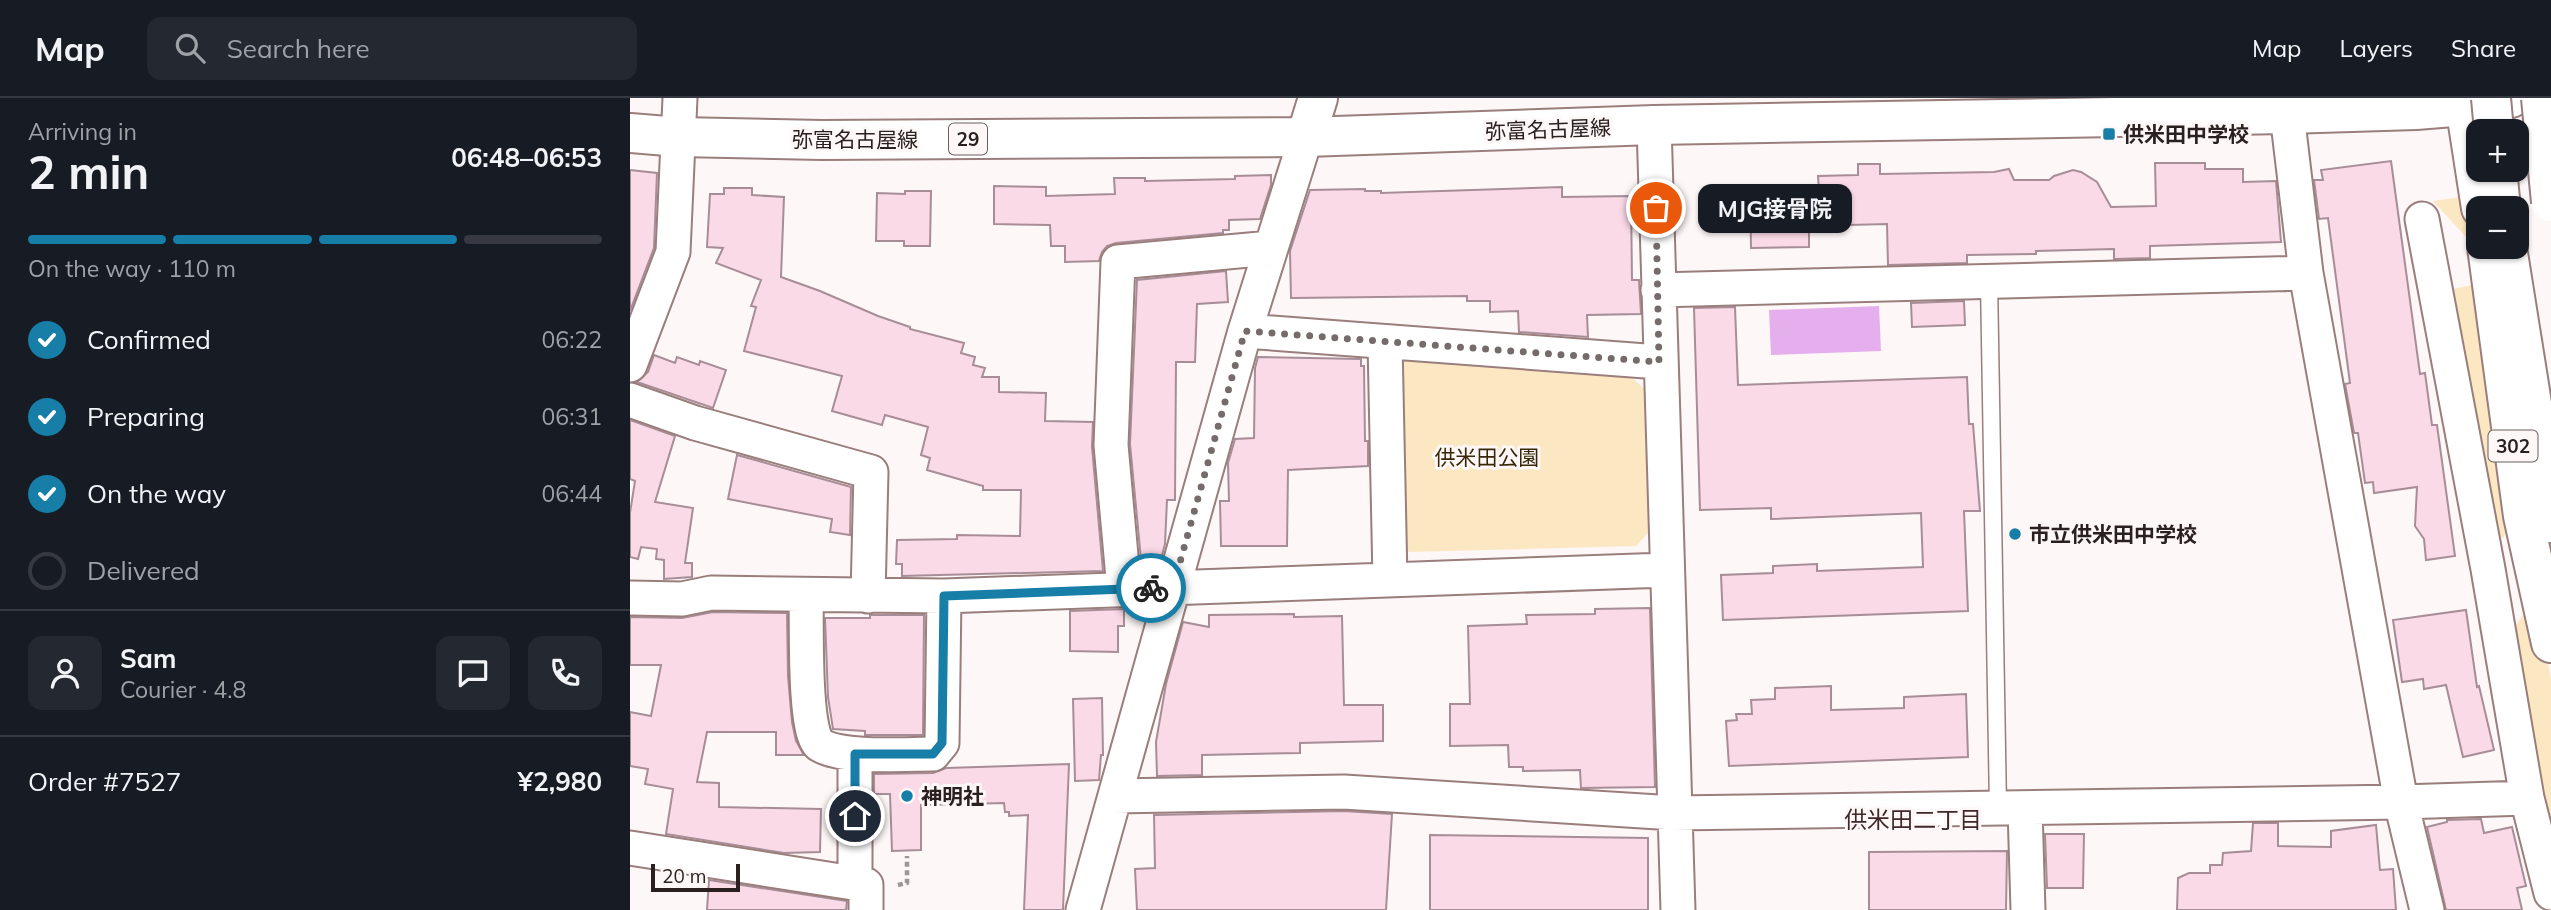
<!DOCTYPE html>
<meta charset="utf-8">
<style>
:root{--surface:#171b24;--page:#242831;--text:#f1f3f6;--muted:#9ea1a6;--line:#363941;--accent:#177ea8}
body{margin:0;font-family:Mulish,"Noto Sans JP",sans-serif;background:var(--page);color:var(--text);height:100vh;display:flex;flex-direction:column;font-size:26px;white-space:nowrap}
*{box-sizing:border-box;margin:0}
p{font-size:23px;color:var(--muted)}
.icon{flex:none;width:38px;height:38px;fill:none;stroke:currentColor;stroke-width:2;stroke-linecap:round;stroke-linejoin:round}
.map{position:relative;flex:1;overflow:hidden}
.side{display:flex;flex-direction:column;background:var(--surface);width:630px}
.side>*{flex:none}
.controls{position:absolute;left:1836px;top:21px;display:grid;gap:14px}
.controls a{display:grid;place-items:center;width:63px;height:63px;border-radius:14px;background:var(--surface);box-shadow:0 2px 5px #0004;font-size:35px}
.scale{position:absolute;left:21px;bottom:18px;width:89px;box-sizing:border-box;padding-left:7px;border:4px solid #2b2020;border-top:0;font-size:19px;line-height:24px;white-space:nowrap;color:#2b2020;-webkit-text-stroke:5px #fef7f7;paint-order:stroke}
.pin{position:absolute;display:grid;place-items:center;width:60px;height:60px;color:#fff;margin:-30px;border:4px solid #fff;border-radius:50%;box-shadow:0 2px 7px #0007}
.courier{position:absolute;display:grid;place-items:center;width:70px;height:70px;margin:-35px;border:5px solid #177ea8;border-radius:50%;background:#fff;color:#222;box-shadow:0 2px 9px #0007}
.bubble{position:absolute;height:49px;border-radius:14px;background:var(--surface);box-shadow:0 2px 5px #0004;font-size:23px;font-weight:700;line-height:49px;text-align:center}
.overview em{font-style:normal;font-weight:700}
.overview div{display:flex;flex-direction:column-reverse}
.overview{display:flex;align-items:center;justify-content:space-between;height:119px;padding:0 28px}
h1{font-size:46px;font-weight:700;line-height:52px}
.bar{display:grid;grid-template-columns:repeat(4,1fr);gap:10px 7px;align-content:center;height:84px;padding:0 28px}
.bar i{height:9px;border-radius:5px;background:var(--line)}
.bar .active{background:var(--accent)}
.bar p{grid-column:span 4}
.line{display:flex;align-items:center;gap:18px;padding:0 28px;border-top:2px solid var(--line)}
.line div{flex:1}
.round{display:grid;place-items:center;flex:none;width:74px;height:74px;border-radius:14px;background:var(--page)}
ol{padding:0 28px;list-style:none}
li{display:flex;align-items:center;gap:21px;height:77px}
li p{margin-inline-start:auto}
li .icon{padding:7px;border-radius:50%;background:var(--accent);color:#fff;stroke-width:4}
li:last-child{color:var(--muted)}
li i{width:38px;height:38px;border:4px solid var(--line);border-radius:50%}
header{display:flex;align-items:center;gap:42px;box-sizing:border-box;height:98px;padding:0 35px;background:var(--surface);border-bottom:2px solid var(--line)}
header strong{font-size:33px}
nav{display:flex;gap:38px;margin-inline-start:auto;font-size:24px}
.search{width:490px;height:63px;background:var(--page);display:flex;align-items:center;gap:18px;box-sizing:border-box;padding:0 24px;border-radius:14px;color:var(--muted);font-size:26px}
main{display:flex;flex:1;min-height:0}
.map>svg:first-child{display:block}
.green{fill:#fce7c3}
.water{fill:#e5afed}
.building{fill:#fbdae7;stroke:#a78d97;stroke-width:2}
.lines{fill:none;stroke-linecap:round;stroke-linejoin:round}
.service-casing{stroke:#997e7c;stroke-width:19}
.minor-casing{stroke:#997e7c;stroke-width:37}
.tertiary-casing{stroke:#997e7c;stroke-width:42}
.primary-casing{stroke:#997e7c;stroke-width:42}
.trunk-casing{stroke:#997e7c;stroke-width:42}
.motorway-casing{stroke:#997e7c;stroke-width:42}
.path{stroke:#9e9595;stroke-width:4.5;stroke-dasharray:5 3.5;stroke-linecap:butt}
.service{stroke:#fff;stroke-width:16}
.minor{stroke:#fff;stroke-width:33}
.tertiary{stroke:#fff;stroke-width:38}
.primary{stroke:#fff;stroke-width:38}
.trunk{stroke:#fff;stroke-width:38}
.motorway{stroke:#fff;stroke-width:38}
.motorway-bridge-casing{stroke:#997e7c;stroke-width:42;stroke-linecap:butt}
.motorway-bridge{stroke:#fff;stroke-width:38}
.done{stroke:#756b6b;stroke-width:7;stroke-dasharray:0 12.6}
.route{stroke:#177ea8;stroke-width:9}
.poi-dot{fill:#177ea8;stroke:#fef7f7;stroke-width:2.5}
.labels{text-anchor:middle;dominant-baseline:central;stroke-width:6;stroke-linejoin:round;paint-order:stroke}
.shield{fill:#fef7f7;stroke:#6a6060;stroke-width:2}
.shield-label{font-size:19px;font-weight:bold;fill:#2b2020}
.street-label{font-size:21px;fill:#2b2020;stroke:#fef7f7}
.poi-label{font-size:21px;font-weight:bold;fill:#2b2020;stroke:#fef7f7;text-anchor:start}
.park-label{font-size:21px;fill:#382807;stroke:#fef7f7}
.neighbourhood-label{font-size:23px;fill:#3f2928;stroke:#fef7f7}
</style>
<header>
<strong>Map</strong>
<div class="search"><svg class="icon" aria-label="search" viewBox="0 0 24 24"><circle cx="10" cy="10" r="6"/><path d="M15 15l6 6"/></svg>Search here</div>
<nav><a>Map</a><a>Layers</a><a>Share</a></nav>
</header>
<main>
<section class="side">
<div class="overview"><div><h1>2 min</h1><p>Arriving in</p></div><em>06:48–06:53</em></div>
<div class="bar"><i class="active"></i><i class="active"></i><i class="active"></i><i></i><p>On the way · 110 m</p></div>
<ol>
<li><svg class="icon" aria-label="check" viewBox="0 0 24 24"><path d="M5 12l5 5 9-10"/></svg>Confirmed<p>06:22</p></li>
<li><svg class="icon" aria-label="check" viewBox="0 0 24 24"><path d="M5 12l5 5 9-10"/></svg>Preparing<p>06:31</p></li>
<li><svg class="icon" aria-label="check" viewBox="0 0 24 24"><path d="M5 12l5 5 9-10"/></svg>On the way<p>06:44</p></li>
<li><i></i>Delivered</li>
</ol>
<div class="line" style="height:126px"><a class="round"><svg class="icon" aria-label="person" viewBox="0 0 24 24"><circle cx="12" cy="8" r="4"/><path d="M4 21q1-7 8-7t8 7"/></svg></a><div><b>Sam</b><p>Courier · 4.8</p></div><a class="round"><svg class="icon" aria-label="chat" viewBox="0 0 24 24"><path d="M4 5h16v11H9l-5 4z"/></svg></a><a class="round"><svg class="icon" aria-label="phone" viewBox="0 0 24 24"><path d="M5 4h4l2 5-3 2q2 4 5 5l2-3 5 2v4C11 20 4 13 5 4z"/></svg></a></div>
<div class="line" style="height:91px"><div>Order #7527</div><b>¥2,980</b></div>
</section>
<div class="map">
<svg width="1921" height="812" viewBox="0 0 1921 812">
<rect width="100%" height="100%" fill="#fef7f7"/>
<!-- green -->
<path class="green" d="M1837 98 1883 400 1878 432 1873 440H1862L1818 192 1847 186 1837 140 1803 103Z
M770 259 999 277 1016 292 1019 434 1006 448 777 454 767 449Z
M1904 502 1921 580V738L1883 531Z"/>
<!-- water -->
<path class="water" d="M1249 208 1251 253 1141 257 1139 212Z"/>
<!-- building -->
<path class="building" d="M1761 63 1790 276 1795 275 1802 327H1807L1825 458 1796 462 1794 441 1785 428 1787 389 1744 395 1743 384 1735 385 1728 335H1724L1715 286 1720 285 1698 120 1689 121 1684 82H1693L1691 72Z
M1525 65H1575V71H1613V84L1646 83 1651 144 1520 148V160L1484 161V151L1406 153V156L1337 157V165L1258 167 1257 126 1179 128V149L1121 150 1120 93 1189 92 1188 78 1228 77V66H1250V76L1364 74 1379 71 1384 82H1419L1424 78 1443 72 1451 74 1467 84 1481 109 1526 108Z
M0 72 27 75 24 150 0 213Z
M641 77V87L630 121 599 122V132H593V135L486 145 477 148 472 154 469 163 435 164V148H421L420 127 364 126V88L416 89V98L485 96 484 80H515V83L605 81V78Z
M932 89V99L1001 98 1002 182H1009L1011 216 957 217 958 239 889 234 888 213 860 214V203H837V198L661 200 660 153 680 92 735 91V93H751V95Z
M94 90H122V97L154 99 151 179 190 193 248 218 280 229V231L334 245 331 255 345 259 343 267 355 270 352 279H369V294L416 295 415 323 463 324 462 349 473 473 272 478V466H266L267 442 327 441V437L390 438 391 392H353V388L297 372 300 360 291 357 298 329 255 317 252 327 202 313 212 278 114 253 126 209 121 208 131 182 86 165 93 150 77 149 80 96H94Z
M275 93H301L300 148H274V143H246L247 95 275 96Z
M596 173 598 204 567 206 565 264H546L545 402H537L535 446 532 457H527V465H513L512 472 500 346 507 182Z
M1334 203 1335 227 1282 229 1281 205Z
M1105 209 1108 287 1337 279 1339 326H1343L1350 413H1334L1338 513 1093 522 1091 477 1143 475V468L1187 466V473L1293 469 1291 415 1141 421V410L1070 412 1064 210Z
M24 257 45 265 47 259 69 267 70 263 96 272 83 310 7 284 18 274Z
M628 259 731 261V268H734L735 343H738V368L658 372 657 448H591L590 403H599L598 365 605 341 624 340 625 270Z
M0 322 45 338 25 404 63 410 55 465H62V479L34 481V462L26 461 27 451 11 449 8 461 0 459V415L5 383 0 381Z
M107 357 221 389 220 437 200 434 202 421 98 401Z
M1020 510 1025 689 951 690 950 672 893 673V669H879L878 647 820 648V606H840L838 528 897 526 896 517 965 516V511Z
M494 511V528H488V554L440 553V513Z
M1836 512 1847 589 1849 588 1864 652 1833 659 1816 587 1794 591 1793 581 1772 584 1763 522Z
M83 514 157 515 158 578 162 624 166 643 174 657H146V634H77L67 684 89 685V709L191 711 190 754 154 755 36 736 43 691 15 686 18 671 0 668V614L21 618 31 567H0V519L52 520Z
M664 516V519L712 518 714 607H753V643L670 645V655L572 657V677L527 678 526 644 536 586 553 524 579 529V517Z
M240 517H294L293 637H235V633L203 631 198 599 195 520H240Z
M1201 588V612L1274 610V599L1336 596 1338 659 1099 668 1096 623 1107 622 1106 616H1122L1121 602 1145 601V590Z
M472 600 473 657H471L469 682 445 683 443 601Z
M439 666 433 812H394L398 717 379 718V714H375L374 705 291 707V752L262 753 260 696H244V676L303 675 316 670Z
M714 713 762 716 756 812H507L505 771 525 770 524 717Z
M1851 721 1854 735 1882 729 1896 788 1887 790 1892 812H1816L1797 729 1817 724V722Z
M1623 725H1648V748L1701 749V733L1746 727 1750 772 1763 771 1766 812H1547L1548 780 1559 775H1580V767H1592L1593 755 1621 753Z
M1415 736H1454L1453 790H1417Z
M800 737 1018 740V812H800Z
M1377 753 1376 812H1239V754Z
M79 782 217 803 216 812H77Z"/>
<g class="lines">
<!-- service casing -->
<g class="service-casing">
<path id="service" d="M1359 183 1368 710"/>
</g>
<!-- minor casing -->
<g class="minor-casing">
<path id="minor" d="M1657 16 1676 175 1771 704 1797 812
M1024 27 1048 812
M1792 121 1858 471 1897 700 1921 795
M1028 192 1676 175
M615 233 1029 264
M755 244 760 482
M0 267 43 154 50 0
M0 302 65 325 241 374 238 498
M494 491 481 347 488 164 641 150
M176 497C177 521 173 636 190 647 214 661 274 656 303 656L312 645 314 498
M0 500 52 501 81 495 314 498 1036 472
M225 656V785
M485 698 714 694 1044 715 1771 704 1897 700
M1395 710 1398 812
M0 750 236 787V812
M453 812 615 233 676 39"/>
</g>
<!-- tertiary casing -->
<g class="tertiary-casing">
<path id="tertiary" d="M676 39 688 0"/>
</g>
<!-- primary casing -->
<g class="primary-casing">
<path id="primary" d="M0 35 49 39 192 42 676 39 1024 27 1657 16 1786 12 1835 8 1881 0"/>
</g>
<!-- trunk casing -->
<g class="trunk-casing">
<path id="trunk" d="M1834 0 1851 110
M1857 149 1893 418 1921 545"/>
</g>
<!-- motorway casing -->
<g class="motorway-casing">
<path id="motorway" d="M1867 72 1871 110
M1877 149 1921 425"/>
</g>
<!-- path -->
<path class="path" d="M268 787 277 785V758"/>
<!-- service -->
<use href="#service" class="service"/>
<!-- minor -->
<use href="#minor" class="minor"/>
<!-- tertiary -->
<use href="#tertiary" class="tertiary"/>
<!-- primary -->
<use href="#primary" class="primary"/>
<!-- trunk -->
<use href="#trunk" class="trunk"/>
<!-- motorway -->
<use href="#motorway" class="motorway"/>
<!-- motorway-bridge casing -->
<g class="motorway-bridge-casing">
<path id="motorway-bridge" d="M1861 0 1864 33
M1911 0 1921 104"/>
</g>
<!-- motorway-bridge -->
<use href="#motorway-bridge" class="motorway-bridge"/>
</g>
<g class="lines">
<!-- done -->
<path class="done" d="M521 490 543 489 615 233 1029 264 1026 110"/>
<!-- route -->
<path class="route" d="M225 718V656H303L312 645 314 498 521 490"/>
</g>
<!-- markers -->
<g class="poi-dot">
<rect x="1472" y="29" width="14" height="14" rx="3.5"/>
<circle cx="1385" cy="436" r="7"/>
<circle cx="277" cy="698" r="7"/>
</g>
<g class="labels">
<!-- shield labels -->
<g class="shield">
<rect x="319" y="25.5" width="38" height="31" rx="5"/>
<rect x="1858.5" y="332.5" width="49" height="31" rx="5"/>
</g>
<g class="shield-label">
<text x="338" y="41">29</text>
<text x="1883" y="348">302</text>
</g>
<!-- street labels -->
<g class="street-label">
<text transform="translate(918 31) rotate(-2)">弥富名古屋線</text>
<text x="225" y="41">弥富名古屋線</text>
</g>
<!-- poi labels -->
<g class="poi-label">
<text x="1493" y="36">供米田中学校</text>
<text x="1399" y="436">市立供米田中学校</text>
<text x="291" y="698">神明社</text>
</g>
<!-- park labels -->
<g class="park-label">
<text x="857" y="359">供米田公園</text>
</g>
<!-- neighbourhood labels -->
<g class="neighbourhood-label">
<text x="1283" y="721">供米田二丁目</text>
</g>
</g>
</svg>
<div class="controls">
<a>+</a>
<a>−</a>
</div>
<div class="scale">20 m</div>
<div class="pin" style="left:1026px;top:110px;background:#ea580c"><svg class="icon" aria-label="bag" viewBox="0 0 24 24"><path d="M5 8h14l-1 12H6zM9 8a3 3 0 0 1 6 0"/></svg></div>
<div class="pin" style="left:225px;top:718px;background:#1f2937"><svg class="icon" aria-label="home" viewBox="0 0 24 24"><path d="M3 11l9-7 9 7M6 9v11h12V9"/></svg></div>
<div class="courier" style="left:521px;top:490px"><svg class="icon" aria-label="bike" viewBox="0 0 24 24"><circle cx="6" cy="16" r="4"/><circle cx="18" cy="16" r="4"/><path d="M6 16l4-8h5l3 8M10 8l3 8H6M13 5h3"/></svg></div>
<div class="bubble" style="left:1068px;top:86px;width:154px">MJG接骨院</div>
</div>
</main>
